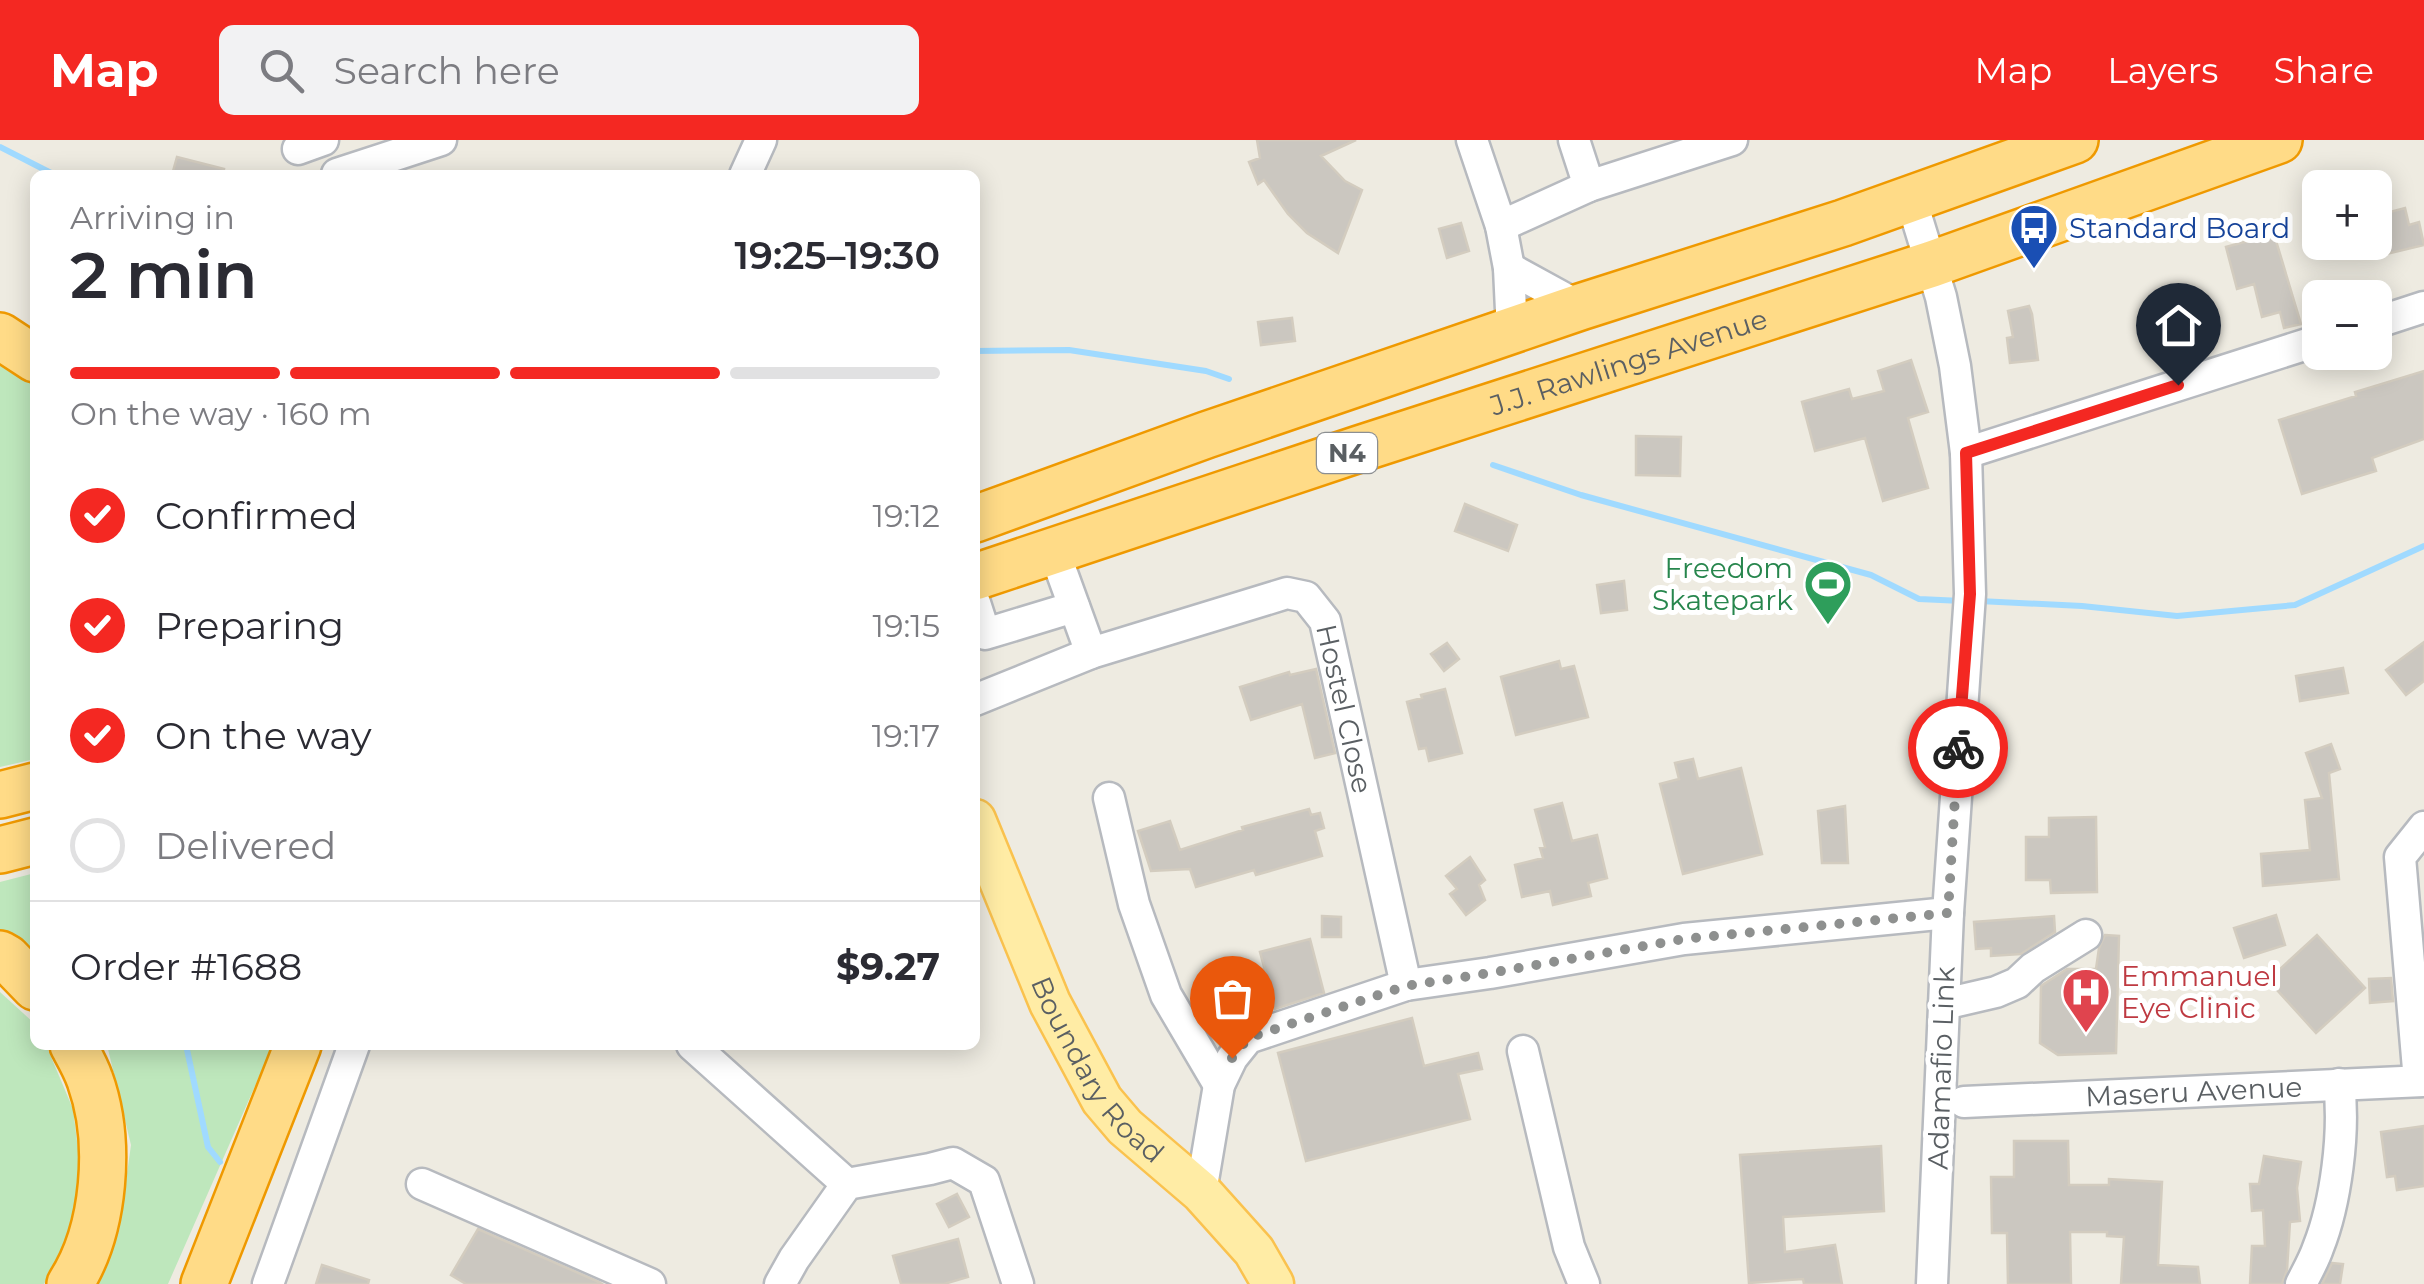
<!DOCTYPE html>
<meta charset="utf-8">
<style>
:root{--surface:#fff;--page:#f2f2f3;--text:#2b2b33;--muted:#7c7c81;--line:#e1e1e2;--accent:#f42822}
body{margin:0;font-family:Montserrat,sans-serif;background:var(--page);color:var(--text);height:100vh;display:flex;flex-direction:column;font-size:38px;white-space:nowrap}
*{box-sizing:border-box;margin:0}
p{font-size:32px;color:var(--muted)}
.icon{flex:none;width:55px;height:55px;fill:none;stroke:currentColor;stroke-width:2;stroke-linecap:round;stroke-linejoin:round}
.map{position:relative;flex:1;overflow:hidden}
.drawer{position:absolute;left:30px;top:30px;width:950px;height:880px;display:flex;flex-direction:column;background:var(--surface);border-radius:15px;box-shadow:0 5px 25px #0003}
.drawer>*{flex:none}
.controls{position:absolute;left:2302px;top:30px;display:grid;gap:20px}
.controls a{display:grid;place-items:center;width:90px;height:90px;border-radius:15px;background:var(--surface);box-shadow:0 5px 25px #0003;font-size:50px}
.pin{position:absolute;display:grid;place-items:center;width:85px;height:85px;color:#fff;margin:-102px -42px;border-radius:50% 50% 50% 0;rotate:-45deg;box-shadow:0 0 10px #0007}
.pin .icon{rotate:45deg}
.courier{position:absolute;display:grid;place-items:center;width:100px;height:100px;margin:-50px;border:8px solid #f42822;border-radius:50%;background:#fff;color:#222;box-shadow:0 2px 12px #0007}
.head em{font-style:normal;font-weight:600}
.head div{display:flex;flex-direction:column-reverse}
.head{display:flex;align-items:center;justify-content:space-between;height:170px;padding:0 40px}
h1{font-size:65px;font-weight:600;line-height:75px}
.bar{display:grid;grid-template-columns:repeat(4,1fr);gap:15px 10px;align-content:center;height:120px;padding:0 40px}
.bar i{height:12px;border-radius:8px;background:var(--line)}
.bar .current{background:var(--accent)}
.bar p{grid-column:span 4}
.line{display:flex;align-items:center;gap:25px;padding:0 40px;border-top:2px solid var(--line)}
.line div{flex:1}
ol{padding:0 40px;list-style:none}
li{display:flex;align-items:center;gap:30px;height:110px}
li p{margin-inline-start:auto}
li .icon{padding:10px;border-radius:50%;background:var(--accent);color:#fff;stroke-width:4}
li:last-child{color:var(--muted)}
li i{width:55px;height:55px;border:5px solid var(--line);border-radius:50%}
header{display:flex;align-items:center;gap:60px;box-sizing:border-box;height:140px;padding:0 50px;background:var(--accent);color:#fff}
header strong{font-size:48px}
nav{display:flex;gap:55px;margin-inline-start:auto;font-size:35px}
.search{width:700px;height:90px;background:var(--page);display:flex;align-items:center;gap:25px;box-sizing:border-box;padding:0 35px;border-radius:15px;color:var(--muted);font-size:38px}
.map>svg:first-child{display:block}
.green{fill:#bee7bc}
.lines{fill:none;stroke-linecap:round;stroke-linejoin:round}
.stream{stroke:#a0daff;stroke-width:6}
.building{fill:#cbc7c0;stroke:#d3ccbf;stroke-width:2.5}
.minor-casing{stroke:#b7babf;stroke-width:35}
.major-casing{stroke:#fac24e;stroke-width:45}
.highway-casing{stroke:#ef9900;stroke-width:50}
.minor{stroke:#fff;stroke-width:30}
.major{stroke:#ffeca5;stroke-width:40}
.highway{stroke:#ffdb87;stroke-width:45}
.done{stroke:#8e908f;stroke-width:10;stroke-dasharray:0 18}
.route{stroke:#f42822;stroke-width:12}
.labels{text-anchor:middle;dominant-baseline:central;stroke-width:10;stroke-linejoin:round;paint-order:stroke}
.shield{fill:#fff;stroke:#8c8f92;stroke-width:2.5}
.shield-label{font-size:25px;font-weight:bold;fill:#5a5f63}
.transit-label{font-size:28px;fill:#164399;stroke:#fff;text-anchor:start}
.street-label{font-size:28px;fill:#5a5f63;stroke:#fff}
.leisure-label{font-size:28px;fill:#27864d;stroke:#fff;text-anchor:end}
.health-label{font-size:28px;fill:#be3a42;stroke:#fff;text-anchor:start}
</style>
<header>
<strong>Map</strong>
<div class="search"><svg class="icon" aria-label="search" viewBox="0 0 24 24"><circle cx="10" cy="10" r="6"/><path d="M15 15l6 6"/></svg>Search here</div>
<nav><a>Map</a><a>Layers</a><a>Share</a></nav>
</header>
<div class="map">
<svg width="2424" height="1144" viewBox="0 0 2424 1144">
<rect width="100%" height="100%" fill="#eeebe1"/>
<!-- green -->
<path class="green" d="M0 220 35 242V619L0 627Z
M35 733V817L0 796V742Z
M0 852 35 884V905H46L73 969 82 1041 66 1106 44 1144H0Z
M107 905H273L168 1144H94L119 1091 131 1005Z"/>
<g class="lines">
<!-- stream -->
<path class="stream" d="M0 7 55 35
M975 211 1069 210 1206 231 1229 239
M1493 325 1581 355 1871 435 1919 459 1962 461
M1979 461 2082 466 2177 476 2295 465 2424 406
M186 905 208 1007 220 1022"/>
</g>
<!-- building -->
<path class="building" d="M1257 0H1356L1321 16 1345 41 1362 50 1338 113 1307 93 1288 74 1264 40 1258 44 1249 22 1260 18Z
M177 17 224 29 223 35H172Z
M2405 68 2409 85 2419 82 2424 105 2378 116 2375 103V76Z
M1461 83 1469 111 1447 118 1439 89Z
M2274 94 2301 184 2284 188 2280 172 2262 177 2254 144 2237 149 2226 107Z
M2029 166 2032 174 2038 220 2010 223 2007 198 2013 197 2008 171Z
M1292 178 1295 201 1261 205 1258 182Z
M1911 220 1928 272 1908 278 1928 348 1883 361 1865 298 1815 311 1802 262 1849 249 1852 259 1884 251 1878 231Z
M2424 231V299L2372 318 2376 331 2302 354 2279 280 2356 256 2355 252Z
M1636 296 1681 297 1680 336 1636 335Z
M1465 364 1517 385 1508 411 1455 391Z
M1624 441 1627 470 1601 473 1597 445Z
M2424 502V541L2406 555 2386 530Z
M1447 503 1459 519 1444 531 1431 514Z
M1559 521 1561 529 1574 526 1588 577 1516 595 1501 537Z
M2343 528 2348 553 2300 561 2296 536Z
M1316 529 1335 613 1315 618 1302 564 1251 580 1240 547 1289 532 1290 535Z
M1445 549 1462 613 1429 621 1426 608 1419 609 1407 562 1422 558 1421 555Z
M2331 604 2340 629 2329 633 2339 739 2263 746 2261 714 2310 710 2305 660 2322 658 2306 613Z
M1693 619 1698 639 1741 628 1762 714 1683 734 1660 644 1679 639 1675 623Z
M1562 663 1572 701 1597 695 1607 738 1588 743 1591 756 1553 765 1550 751 1522 757 1515 725 1543 718 1540 708 1545 707 1535 670Z
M1845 666 1848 723H1822L1818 671Z
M1309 669 1311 675 1320 673 1324 688 1315 691 1322 716 1256 735 1254 730 1196 747 1190 729 1151 731 1138 691 1170 681 1180 710 1243 690 1242 687Z
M2096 677 2097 752 2051 753 2050 740H2026V697H2049V678Z
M1470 717 1485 740 1479 745 1485 760 1466 775 1450 754 1457 749 1446 736Z
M2276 775 2285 805 2244 818 2234 788Z
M1322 776 1341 777V797H1322Z
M2054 776 2055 792 2021 814 1991 816V808L1976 809 1974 782Z
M2105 795 2119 796 2116 913 2058 915 2040 903 2041 846 2067 829H2096L2099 808Z
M2317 795 2365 848 2316 893 2268 840Z
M1310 799 1324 853 1275 869 1260 812Z
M2391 838 2393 861 2370 863 2369 839Z
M1412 878 1424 926 1478 913 1482 929 1458 934 1470 979 1306 1021 1278 913Z
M2424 986V1046L2397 1050 2395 1036 2387 1037 2381 992Z
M2014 1001H2068L2069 1045H2109V1039L2162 1042 2158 1125 2198 1127 2200 1144H2121L2124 1097 2107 1096V1092H2070L2071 1144H2008L2007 1093H1992L1991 1037H2014Z
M1881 1006 1884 1071 1783 1077 1785 1112 1835 1105 1842 1144H1804L1803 1139 1749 1143 1740 1015Z
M2264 1016 2301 1022 2297 1048 2300 1081 2290 1082 2287 1130 2282 1144H2250L2252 1106H2265L2263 1070 2252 1071 2250 1044H2259Z
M957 1054 969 1077 949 1087 937 1064Z
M478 1089 599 1142 602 1144H466L451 1135Z
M958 1099 968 1137 944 1144H901L893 1116Z
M2332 1123 2343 1124 2340 1144H2322Z
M322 1125 369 1140 368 1144H316Z"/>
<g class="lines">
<!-- minor casing -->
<g class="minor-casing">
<g id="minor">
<path d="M1472 0 1501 86 1509 128 1512 192"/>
<path d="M1574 0 1589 46"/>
<path d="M298 9 323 0"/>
<path d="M337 34 441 0"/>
<path d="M745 35 761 0"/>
<path d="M1911 59 1941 157 1955 226 1966 313 1970 454 1948 773 1932 1144"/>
<path d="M1501 86 1589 46 1732 0"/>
<path d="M1509 128 1580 167"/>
<path d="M2375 183 2424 167"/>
<path d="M1966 313 2320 200"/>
<path d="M1054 411 1091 513"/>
<path d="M975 463 985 494 1074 467"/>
<path id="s1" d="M975 560 1091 513 1287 453 1306 457 1325 481 1406 845"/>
<path d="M1109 658 1134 764 1166 855 1219 945"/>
<path d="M1944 864 1996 852 2017 843 2033 828 2086 795"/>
<path d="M692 905 847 1044"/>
<path d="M1523 911 1569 1107 1584 1144"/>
<path d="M2419 941 2400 717 2424 687"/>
<path id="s2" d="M1964 962 2424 941"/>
<path d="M422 1044 650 1144"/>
<path d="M1201 1052 1219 945 1232 918 1248 898 1406 845 1490 833 1684 799 1948 773"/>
<path d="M268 1144 354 905"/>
<path d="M780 1144 794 1119 847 1044 930 1029 953 1023 984 1041 1018 1144"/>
<path d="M2301 1144C2307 1132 2314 1120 2318 1108 2336 1063 2345 992 2339 944"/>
</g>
</g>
<!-- major casing -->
<g class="major-casing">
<g id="major">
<path id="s3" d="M975 680 1050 863 1102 960 1125 987 1201 1052 1254 1111 1273 1144"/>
</g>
</g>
<!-- highway casing -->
<g class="highway-casing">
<g id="highway">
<path d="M0 196 35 219"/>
<path d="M975 379 1206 295 1580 167 1843 83 2075 0"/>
<path id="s4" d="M975 437 1359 309 1932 124 2279 0"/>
<path d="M0 655 35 646"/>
<path d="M0 710 35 701"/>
<path d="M0 814 7 818 35 847"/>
<path d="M70 1144C105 1090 112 1001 90 940 86 928 79 916 73 905"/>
<path d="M204 1144 298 905"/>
</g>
</g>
<!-- minor -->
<use href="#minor" class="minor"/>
<!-- major -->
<use href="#major" class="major"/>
<!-- highway -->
<use href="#highway" class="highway"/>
</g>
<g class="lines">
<!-- done -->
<path class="done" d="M1232 918 1248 898 1406 846 1490 833 1684 799 1948 773 1958 608"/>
<!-- route -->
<path class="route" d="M1958 608 1970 454 1966 313 2178 245"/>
</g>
<!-- icons -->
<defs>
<g id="bus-pin" transform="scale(2.5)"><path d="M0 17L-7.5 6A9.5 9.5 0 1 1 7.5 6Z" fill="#1a4fb4" stroke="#fff"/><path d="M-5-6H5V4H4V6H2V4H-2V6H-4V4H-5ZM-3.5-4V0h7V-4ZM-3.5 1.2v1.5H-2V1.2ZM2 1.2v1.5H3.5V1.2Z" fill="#fff"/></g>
<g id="stadium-pin" transform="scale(2.5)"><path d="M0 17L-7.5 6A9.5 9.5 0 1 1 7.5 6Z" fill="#2e9e5b" stroke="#fff"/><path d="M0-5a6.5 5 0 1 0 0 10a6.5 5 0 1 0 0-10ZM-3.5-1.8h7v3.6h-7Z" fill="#fff"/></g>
<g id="hospital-pin" transform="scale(2.5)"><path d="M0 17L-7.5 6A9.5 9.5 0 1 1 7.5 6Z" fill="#e0444e" stroke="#fff"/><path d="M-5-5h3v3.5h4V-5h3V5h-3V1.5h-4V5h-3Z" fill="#fff"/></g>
</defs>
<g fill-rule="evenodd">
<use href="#bus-pin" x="2034" y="88"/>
<use href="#stadium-pin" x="1828" y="444"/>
<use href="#hospital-pin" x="2086" y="852"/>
</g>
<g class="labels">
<!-- shield labels -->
<rect class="shield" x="1317" y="293" width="60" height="40" rx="8"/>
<g class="shield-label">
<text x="1347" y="313">N4</text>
</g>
<!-- transit labels -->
<g class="transit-label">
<text x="2069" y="88">Standard Board</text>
</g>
<!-- street labels -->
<g class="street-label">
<text stroke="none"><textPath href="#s4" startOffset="688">J.J. Rawlings Avenue</textPath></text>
<text stroke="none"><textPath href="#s1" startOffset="470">Hostel Close</textPath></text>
<text stroke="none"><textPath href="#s3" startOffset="280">Boundary Road</textPath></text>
<text transform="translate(1941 928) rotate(-88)">Adamafio Link</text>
<text stroke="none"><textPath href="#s2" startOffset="230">Maseru Avenue</textPath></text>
</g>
<!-- leisure labels -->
<g class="leisure-label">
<text x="1793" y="428">Freedom<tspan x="1793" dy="32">Skatepark</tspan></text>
</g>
<!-- health labels -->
<g class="health-label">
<text x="2121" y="836">Emmanuel<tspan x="2121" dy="32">Eye Clinic</tspan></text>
</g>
</g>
</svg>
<div class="controls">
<a>+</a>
<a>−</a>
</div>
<div class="pin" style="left:1232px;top:918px;background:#ea580c"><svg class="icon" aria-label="bag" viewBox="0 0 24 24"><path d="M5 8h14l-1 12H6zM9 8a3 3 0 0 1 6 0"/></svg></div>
<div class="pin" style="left:2178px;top:245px;background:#1f2937"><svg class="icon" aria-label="home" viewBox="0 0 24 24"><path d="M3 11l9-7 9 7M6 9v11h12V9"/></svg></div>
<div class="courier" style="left:1958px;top:608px"><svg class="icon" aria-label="bike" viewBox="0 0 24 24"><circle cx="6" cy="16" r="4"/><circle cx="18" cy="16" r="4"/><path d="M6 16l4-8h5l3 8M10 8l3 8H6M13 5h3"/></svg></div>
<section class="drawer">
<div class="head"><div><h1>2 min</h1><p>Arriving in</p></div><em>19:25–19:30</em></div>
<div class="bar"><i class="current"></i><i class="current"></i><i class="current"></i><i></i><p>On the way · 160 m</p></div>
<ol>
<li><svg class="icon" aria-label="check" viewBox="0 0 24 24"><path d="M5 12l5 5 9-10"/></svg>Confirmed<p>19:12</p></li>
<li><svg class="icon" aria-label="check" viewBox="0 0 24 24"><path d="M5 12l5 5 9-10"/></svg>Preparing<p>19:15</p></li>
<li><svg class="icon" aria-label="check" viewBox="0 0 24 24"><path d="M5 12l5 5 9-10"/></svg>On the way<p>19:17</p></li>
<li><i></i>Delivered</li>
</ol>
<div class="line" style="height:130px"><div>Order #1688</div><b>$9.27</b></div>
</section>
</div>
